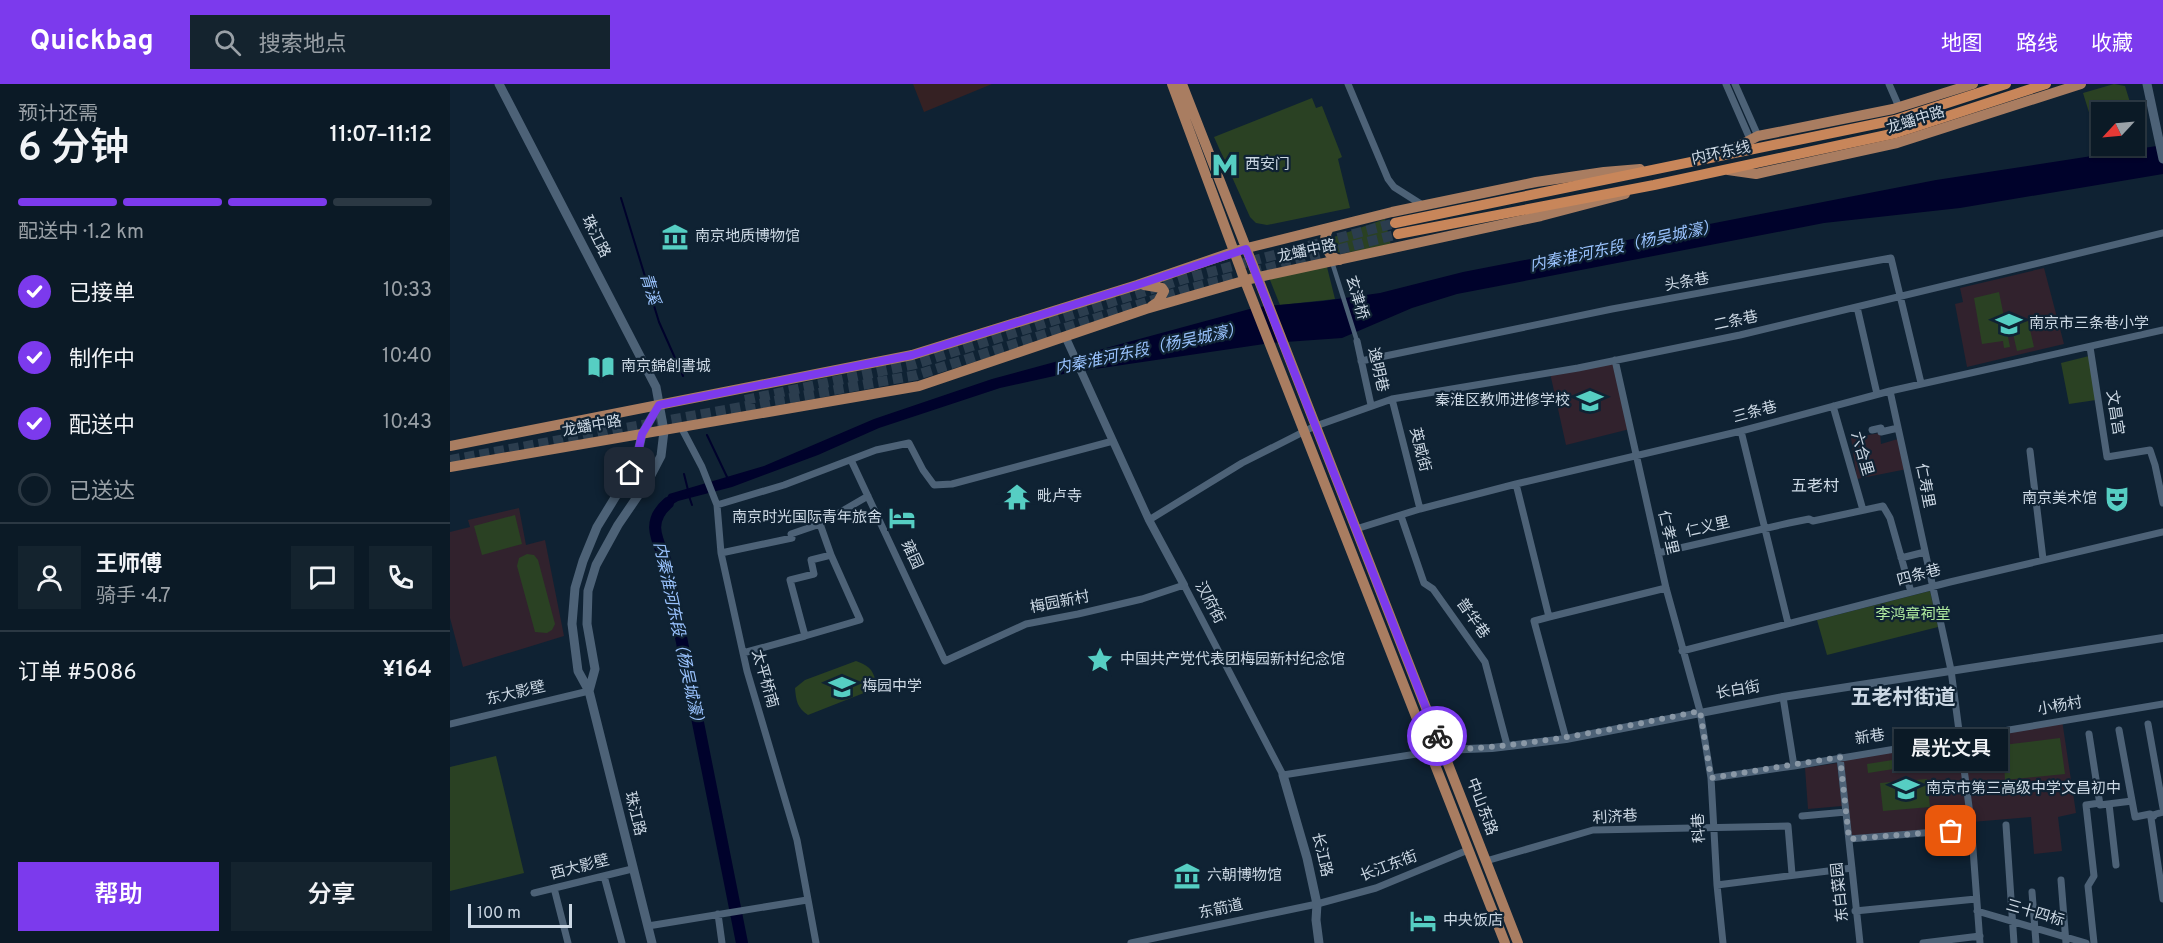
<!DOCTYPE html>
<html lang="zh">
<meta charset="utf-8">
<style>
:root{--surface:#0b1a26;--page:#14232e;--text:#f1f3f6;--muted:#9aa1a7;--line:#2b3843;--accent:#7c3aed}
body{margin:0;font-family:Overpass,"Noto Sans SC",sans-serif;background:var(--page);color:var(--text);height:100vh;display:flex;flex-direction:column;font-size:22px;white-space:nowrap}
*{box-sizing:border-box;margin:0}
p{font-size:20px;color:var(--muted)}
.icon{flex:none;width:33px;height:33px;fill:none;stroke:currentColor;stroke-width:2;stroke-linecap:round;stroke-linejoin:round}
.map{position:relative;flex:1;overflow:hidden}
.side{display:flex;flex-direction:column;background:var(--surface);width:450px}
.side>*{flex:none}
.needle{width:39px;rotate:244deg}
.controls{position:absolute;left:1641px;top:18px;display:grid;gap:12px}
.controls a{display:grid;place-items:center;width:54px;height:54px;border-radius:0px;background:var(--surface);box-shadow:0 2px 4px #0004,0 0 0 2px var(--line);font-size:30px}
.scale{position:absolute;left:18px;bottom:15px;width:104px;box-sizing:border-box;padding-left:6px;border:3px solid #ccd8e4;border-top:0;font-size:16px;line-height:21px;white-space:nowrap;color:#ccd8e4;-webkit-text-stroke:4px #0f2233;paint-order:stroke}
.pin{position:absolute;display:grid;place-items:center;width:51px;height:51px;color:#fff;margin:-26px;border-radius:12px;box-shadow:0 3px 9px #0006}
.courier{position:absolute;display:grid;place-items:center;width:60px;height:60px;margin:-30px;border:4px solid #7c3aed;border-radius:50%;background:#fff;color:#222;box-shadow:0 2px 8px #0007}
.bubble{position:absolute;height:42px;border-radius:0px;background:var(--surface);box-shadow:0 2px 4px #0004,0 0 0 2px var(--line);font-size:20px;font-weight:600;line-height:42px;text-align:center}
.summary em{font-style:normal;font-weight:600}
.summary div{display:flex;flex-direction:column-reverse}
.summary{display:flex;align-items:center;justify-content:space-between;height:102px;padding:0 18px}
h1{font-size:39px;font-weight:600;line-height:45px}
.bar{display:grid;grid-template-columns:repeat(4,1fr);gap:9px 6px;align-content:center;height:72px;padding:0 18px}
.bar i{height:8px;border-radius:4px;background:var(--line)}
.bar .current{background:var(--accent)}
.bar p{grid-column:span 4}
.line{display:flex;align-items:center;gap:15px;padding:0 18px;border-top:2px solid var(--line)}
.line div{flex:1}
.round{display:grid;place-items:center;flex:none;width:63px;height:63px;border-radius:0px;background:var(--page)}
ol{padding:0 18px;list-style:none}
li{display:flex;align-items:center;gap:18px;height:66px}
li p{margin-inline-start:auto}
li .icon{padding:6px;border-radius:50%;background:var(--accent);color:#fff;stroke-width:4}
li:last-child{color:var(--muted)}
li i{width:33px;height:33px;border:3px solid var(--line);border-radius:50%}
.button{display:flex;gap:12px;margin-top:auto;padding:12px 18px}
.button a{flex:1;height:69px;border-radius:0px;background:var(--accent);color:#fff;font-size:24px;font-weight:600;line-height:69px;text-align:center}
.button a+a{background:var(--page);color:var(--text)}
header{display:flex;align-items:center;gap:36px;box-sizing:border-box;height:84px;padding:0 30px;background:var(--accent);color:#fff}
header strong{font-size:28px}
nav{display:flex;gap:33px;margin-inline-start:auto;font-size:21px}
.search{width:420px;height:54px;background:var(--page);display:flex;align-items:center;gap:15px;box-sizing:border-box;padding:0 21px;border-radius:0px;color:var(--muted);font-size:22px}
main{display:flex;flex:1;min-height:0}
.map>svg:first-child{display:block}
.education{fill:#31222d}
.medical{fill:#352123}
.green{fill:#2a4123}
.water{fill:#00022b}
.lines{fill:none;stroke-linecap:round;stroke-linejoin:round}
.stream{stroke:#00022b;stroke-width:2}
.river{stroke:#00022b;stroke-width:12}
.trunk-tunnel{stroke:#2b3d4e;stroke-width:10;stroke-dasharray:10 5;stroke-linecap:butt}
.pedestrian{stroke:#4d6277;stroke-width:4.5}
.minor{stroke:#4d6277;stroke-width:7}
.tertiary{stroke:#4d6277;stroke-width:8}
.secondary{stroke:#4d6277;stroke-width:9}
.primary{stroke:#a97d61;stroke-width:10}
.trunk{stroke:#c8865a;stroke-width:10}
.done{stroke:#8a98a6;stroke-width:6;stroke-dasharray:0 10.8}
.route{stroke:#7c3aed;stroke-width:8}
.labels{text-anchor:middle;dominant-baseline:central;stroke-width:4.5;stroke-linejoin:round;paint-order:stroke}
.street-label{font-size:15px;fill:#ccd8e4;stroke:#0f2233}
.poi-label{font-size:15px;fill:#ccd8e4;stroke:#0f2233;text-anchor:start}
.park-label{font-size:15px;fill:#afeb9f;stroke:#0f2233}
.water-label{font-size:16px;font-style:italic;fill:#99c2fd;stroke:#0f2233}
.neighbourhood-label{font-size:16px;fill:#ccd8e4;stroke:#0f2233}
.district-label{font-size:21px;font-weight:bold;fill:#ccd8e4;stroke:#0f2233}
</style>
<header>
<strong>Quickbag</strong>
<div class="search"><svg class="icon" aria-label="search" viewBox="0 0 24 24"><circle cx="10" cy="10" r="6"/><path d="M15 15l6 6"/></svg>搜索地点</div>
<nav><a>地图</a><a>路线</a><a>收藏</a></nav>
</header>
<main>
<section class="side">
<div class="summary"><div><h1>6 分钟</h1><p>预计还需</p></div><em>11:07–11:12</em></div>
<div class="bar"><i class="current"></i><i class="current"></i><i class="current"></i><i></i><p>配送中 · 1.2 km</p></div>
<ol>
<li><svg class="icon" aria-label="check" viewBox="0 0 24 24"><path d="M5 12l5 5 9-10"/></svg>已接单<p>10:33</p></li>
<li><svg class="icon" aria-label="check" viewBox="0 0 24 24"><path d="M5 12l5 5 9-10"/></svg>制作中<p>10:40</p></li>
<li><svg class="icon" aria-label="check" viewBox="0 0 24 24"><path d="M5 12l5 5 9-10"/></svg>配送中<p>10:43</p></li>
<li><i></i>已送达</li>
</ol>
<div class="line" style="height:108px"><a class="round"><svg class="icon" aria-label="person" viewBox="0 0 24 24"><circle cx="12" cy="8" r="4"/><path d="M4 21q1-7 8-7t8 7"/></svg></a><div><b>王师傅</b><p>骑手 · 4.7</p></div><a class="round"><svg class="icon" aria-label="chat" viewBox="0 0 24 24"><path d="M4 5h16v11H9l-5 4z"/></svg></a><a class="round"><svg class="icon" aria-label="phone" viewBox="0 0 24 24"><path d="M5 4h4l2 5-3 2q2 4 5 5l2-3 5 2v4C11 20 4 13 5 4z"/></svg></a></div>
<div class="line" style="height:78px"><div>订单 #5086</div><b>¥164</b></div>
<div class="button"><a>帮助</a><a>分享</a></div>
</section>
<div class="map">
<svg width="1713" height="859" viewBox="0 0 1713 859">
<rect width="100%" height="100%" fill="#0f2233"/>
<!-- education -->
<path class="education" d="M1594 184 1614 260 1517 283 1505 220 1513 218 1510 204Z
M1165 276 1180 345 1116 361 1100 289Z
M1430 349 1431 360 1451 354 1457 385 1407 395 1401 354Z
M69 424 76 461 95 456 114 552 13 583 0 534V448L20 443 18 436Z
M1612 636 1626 729 1608 733 1612 767 1584 770 1581 733 1522 738V745L1399 755 1390 673Z
M1387 679 1392 722 1358 725 1355 684Z"/>
<!-- medical -->
<path class="medical" d="M463 0H542L474 28Z"/>
<!-- green -->
<path class="green" d="M1664 0 1675 2 1683 28H1652V62H1684L1685 35 1692 62 1652 70 1633 9Z
M862 14 866 24 872 22 892 73 888 75 900 124 817 141 806 139 800 133 764 53Z
M935 135 941 162 893 169 886 168 882 163 884 153Z
M876 179 885 215 830 221 818 191Z
M1549 208 1560 263 1554 264 1553 257 1532 260 1524 214Z
M1578 237 1584 263 1567 267 1561 241Z
M1639 272 1646 316 1619 320 1611 279Z
M65 431 72 460 32 471 24 442Z
M77 470 84 471 88 476 105 540 102 546 97 549 85 548 67 482 69 474Z
M1480 507 1488 543 1377 571 1367 536Z
M406 577C421 583 422 585 427 600L419 607 358 631C347 624 346 616 345 604L355 596Z
M1610 654 1615 690 1555 696 1553 661Z
M1494 668 1495 677 1418 689 1417 680Z
M46 672 74 789 0 807V683Z
M1477 695 1480 723 1433 727 1430 699Z"/>
<!-- water -->
<path class="water" d="M1713 61V90L1510 124 1374 139 1007 210 962 224 892 254 821 259 618 289 550 304 429 344 368 371 282 403 228 417 207 430 219 410 314 382 424 335 542 295 807 223 873 217 930 209 1013 188 1486 96Z"/>
<g class="lines">
<!-- stream -->
<path class="stream" d="M171 114 209 238 233 292
M257 351 278 395
M234 390 238 406
M239 412 242 421"/>
<!-- river -->
<path class="river" d="M218 419C196 438 207 455 216 478L292 859"/>
<!-- trunk-tunnel -->
<path class="trunk-tunnel" d="M295 316 465 280 734 195 945 139
M0 376 467 291 738 205 948 150"/>
<!-- pedestrian -->
<path class="pedestrian" d="M882 178 907 257"/>
<!-- minor -->
<path class="minor" d="M898 0 938 95 944 103 974 122
M1276 0 1300 55
M1285 0 1308 52
M1439 0 1449 23
M1407 223 1427 310
M907 257 921 321
M1640 263 1657 373 1700 366 1705 381 1713 419
M1165 276 1216 504 1250 627 1261 694 1267 801 1273 859
M911 277 1162 225 1441 174 1471 299
M1440 307 1501 586 1521 738 1530 859
M942 315 970 425
M1383 322 1413 426
M231 343 252 383 267 421 271 469 297 587 347 756 366 859
M1422 346 1431 344V348L1448 344
M1291 347 1338 539
M1580 367 1593 475
M401 376 495 577 576 540 628 530 692 515 734 501 833 691 992 666
M1066 400 1099 533 1216 504
M267 421 334 401 426 366 459 359 473 386 484 401 502 400 663 357
M951 432 974 499 983 505 1035 578 1057 661
M699 436 792 379 863 343 942 315 1128 284 1290 251 1713 149
M906 445 970 425 1066 400 1291 347 1440 307 1713 246
M271 469 342 454 341 450 370 440
M1208 469 1339 439 1359 435 1363 437 1433 422 1440 434 1461 508
M1451 474 1475 468
M1099 533 1084 537 1116 655
M355 552 410 536 381 471
M1232 567 1500 498 1713 448
M293 569 355 552 340 496 364 490 361 476 381 471 370 440 418 412
M1333 613 1344 682
M0 640 139 607
M1698 640 1713 724
M1669 646 1685 733 1700 730 1704 732
M1639 650 1650 721 1682 717
M1390 673 1410 859
M1261 694 1344 682 1713 620
M1659 720 1666 781
M1713 728 1706 730 1701 734 1713 815
M1352 732 1396 728
M1556 741 1564 859
M1399 755 1522 745
M1036 777 1143 746 1338 742 1342 790
M154 792 172 859
M1611 796 1616 859
M1267 801 1402 784
M104 804 118 859
M1582 808 1586 859
M84 809 182 785
M1405 827 1526 815
M1527 827 1636 859
M268 830 272 859
M198 842 357 816
M681 859 867 820 926 804 1018 766
M1473 859 1530 852
M1644 859 1638 802 1644 792 1636 721 1650 719"/>
<!-- tertiary -->
<path class="tertiary" d="M615 252 699 436 734 501
M992 666 1042 664 1116 655 1333 613 1713 554"/>
<!-- secondary -->
<path class="secondary" d="M49 0 206 303 214 347 211 372 198 397 168 441 146 481 138 507 137 540 145 585 139 607
M1697 0 1713 75
M833 691 857 774 867 820 866 836 869 859
M202 859 139 607 128 587 122 540 125 504 133 477 147 443 180 389 187 373 192 350 209 321"/>
<!-- primary -->
<path class="primary" d="M722 0 795 197 1055 859
M732 0 1068 859
M1273 70 1308 52 1443 25 1523 0
M1278 86 1306 90 1447 59 1631 0
M879 144C871 156 876 172 890 176
M694 201 712 204 714 207 708 218 702 222
M0 362 462 271 687 201 789 166 942 128 1086 98 1154 88 1190 85
M0 383 469 302 696 225 800 195 1091 132 1175 110"/>
<!-- trunk -->
<path class="trunk" d="M945 139 1445 36 1556 0
M948 150 1204 101 1446 49 1596 0"/>
</g>
<g class="lines">
<!-- done -->
<path class="done" d="M987 652 992 666C1081 663 1163 645 1250 627L1261 694 1390 673 1399 755 1501 747"/>
<!-- route -->
<path class="route" d="M180 389 187 373 192 350 209 321 462 271 687 201 796 165 987 652"/>
</g>
<!-- icons -->
<defs>
<g id="metro-bare" transform="scale(2.07)"><path d="M-5.5 5V-5H-3L0 0L3-5H5.5V5H3V-.5L0 4L-3-.5V5Z" fill="#56cec3" stroke="#0f2233" stroke-width="2.5" paint-order="stroke"/></g>
<g id="museum-bare" transform="scale(2.07)"><path d="M0-6L6-3V-2H-6V-3ZM-5-1h2V3h-2ZM-1-1h2V3h-2ZM3-1h2V3H3ZM-6 4H6V6H-6Z" fill="#56cec3" stroke="#0f2233" stroke-width="2.5" paint-order="stroke"/></g>
<g id="school-bare" transform="scale(2.07)"><path d="M0-5L7-2L0 1L-7-2ZM-4 1L0 2.5L4 1V4Q0 6-4 4Z" fill="#56cec3" stroke="#0f2233" stroke-width="2.5" paint-order="stroke"/></g>
<g id="library-bare" transform="scale(2.07)"><path d="M-6-4Q-3-5.5-.7-3.5V5Q-3 3-6 4ZM6-4Q3-5.5 .7-3.5V5Q3 3 6 4Z" fill="#56cec3" stroke="#0f2233" stroke-width="2.5" paint-order="stroke"/></g>
<g id="temple-bare" transform="scale(2.07)"><path d="M0-6L5-2H3V0L6.5 2.5H4V6H1.5V3h-3V6H-4V2.5H-6.5L-3 0V-2H-5Z" fill="#56cec3" stroke="#0f2233" stroke-width="2.5" paint-order="stroke"/></g>
<g id="theatre-bare" transform="scale(2.07)"><path d="M-5-5.5Q0-4 5-5.5V0Q5 5 0 6Q-5 5-5 0ZM-3.3-2.5H-1v1.5H-3.3ZM1-2.5H3.3v1.5H1ZM-2.8 1Q0 5.5 2.8 1Z" fill="#56cec3" stroke="#0f2233" stroke-width="2.5" paint-order="stroke"/></g>
<g id="hotel-bare" transform="scale(2.07)"><path d="M-6-4.5h1.5V1H6V5H4.5V3h-9V5H-6ZM-4 0a1.8 1.8 0 1 1 3.6 0ZM.5 0V-2.5h3Q6-2.5 6 0Z" fill="#56cec3" stroke="#0f2233" stroke-width="2.5" paint-order="stroke"/></g>
<g id="sight-bare" transform="scale(2.07)"><path d="M0-6L1.8-2.2L6-1.7L2.9 1.2L3.7 5.4L0 3.3L-3.7 5.4L-2.9 1.2L-6-1.7L-1.8-2.2Z" fill="#56cec3" stroke="#0f2233" stroke-width="2.5" paint-order="stroke"/></g>
</defs>
<g fill-rule="evenodd">
<use href="#metro-bare" x="775" y="81"/>
<use href="#museum-bare" x="225" y="153"/>
<use href="#school-bare" x="1559" y="240"/>
<use href="#library-bare" x="151" y="283"/>
<use href="#school-bare" x="1140" y="317"/>
<use href="#temple-bare" x="567" y="413"/>
<use href="#theatre-bare" x="1667" y="415"/>
<use href="#hotel-bare" x="452" y="434"/>
<use href="#sight-bare" x="650" y="576"/>
<use href="#school-bare" x="392" y="603"/>
<use href="#school-bare" x="1456" y="705"/>
<use href="#museum-bare" x="737" y="792"/>
<use href="#hotel-bare" x="973" y="837"/>
</g>
<g class="labels">
<!-- street labels -->
<g class="street-label">
<text transform="translate(1466 37) rotate(-17)">龙蟠中路</text>
<text transform="translate(1271 70) rotate(-12)">内环东线</text>
<text transform="translate(145 153) rotate(63)">珠江路</text>
<text transform="translate(857 168) rotate(-12)">龙蟠中路</text>
<text transform="translate(1237 199) rotate(-10)">头条巷</text>
<text transform="translate(906 214) rotate(73)">玄津桥</text>
<text transform="translate(1286 238) rotate(-12)">二条巷</text>
<text transform="translate(927 286) rotate(77)">逸明巷</text>
<text transform="translate(1305 329) rotate(-15)">三条巷</text>
<text transform="translate(1664 329) rotate(81)">文昌宫</text>
<text transform="translate(142 343) rotate(-10)">龙蟠中路</text>
<text transform="translate(969 366) rotate(76)">英威街</text>
<text transform="translate(1411 370) rotate(74)">六合里</text>
<text transform="translate(1474 402) rotate(79)">仁寿里</text>
<text transform="translate(1258 444) rotate(-13)">仁义里</text>
<text transform="translate(1217 449) rotate(77)">仁孝里</text>
<text transform="translate(461 471) rotate(65)">雍园</text>
<text transform="translate(1469 492) rotate(-15)">四条巷</text>
<text transform="translate(610 519) rotate(-11)">梅园新村</text>
<text transform="translate(759 519) rotate(62)">汉府街</text>
<text transform="translate(1022 535) rotate(55)">普华巷</text>
<text transform="translate(314 595) rotate(74)">太平桥南</text>
<text transform="translate(1288 607) rotate(-10)">长白街</text>
<text transform="translate(66 610) rotate(-13)">东大影壁</text>
<text transform="translate(1610 623) rotate(-10)">小杨村</text>
<text transform="translate(1420 654) rotate(-9)">新巷</text>
<text transform="translate(1031 723) rotate(69)">中山东路</text>
<text transform="translate(184 730) rotate(76)">珠江路</text>
<text transform="translate(1165 734) rotate(-3)">利济巷</text>
<text transform="translate(1250 744) rotate(-93)">科巷</text>
<text transform="translate(871 771) rotate(77)">长江路</text>
<text transform="translate(939 783) rotate(-21)">长江东街</text>
<text transform="translate(130 784) rotate(-14)">西大影壁</text>
<text transform="translate(1391 808) rotate(-96)">东白菜园</text>
<text transform="translate(771 826) rotate(-12)">东箭道</text>
<text transform="translate(1585 830) rotate(16)">三十四标</text>
</g>
<!-- poi labels -->
<g class="poi-label">
<text x="795" y="81">西安门</text>
<text x="245" y="153">南京地质博物馆</text>
<text x="1579" y="240">南京市三条巷小学</text>
<text x="171" y="283">南京錦創書城</text>
<text x="1120" y="317" text-anchor="end">秦淮区教师进修学校</text>
<text x="587" y="413">毗卢寺</text>
<text x="1647" y="415" text-anchor="end">南京美术馆</text>
<text x="432" y="434" text-anchor="end">南京时光国际青年旅舍</text>
<text x="670" y="576">中国共产党代表团梅园新村纪念馆</text>
<text x="412" y="603">梅园中学</text>
<text x="1476" y="705">南京市第三高级中学文昌初中</text>
<text x="757" y="792">六朝博物馆</text>
<text x="993" y="837">中央饭店</text>
</g>
<!-- park labels -->
<g class="park-label">
<text x="1463" y="531">李鸿章祠堂</text>
</g>
<!-- water labels -->
<g class="water-label">
<text transform="translate(1174 163) rotate(-12)">内秦淮河东段（杨吴城濠）</text>
<text transform="translate(199 205) rotate(73)">青溪</text>
<text transform="translate(699 266) rotate(-12)">内秦淮河东段（杨吴城濠）</text>
<text transform="translate(228 552) rotate(78)">内秦淮河东段（杨吴城濠）</text>
</g>
<!-- neighbourhood labels -->
<g class="neighbourhood-label">
<text x="1365" y="403">五老村</text>
</g>
<!-- district labels -->
<g class="district-label">
<text x="1453" y="614">五老村街道</text>
</g>
</g>
</svg>
<div class="controls">
<a><svg class="needle" viewBox="-14 -14 28 28"><path d="M0-13l5 13h-10z" fill="#e53935"/><path d="M0 13l5-13h-10z" fill="#9aa1a7"/></svg></a>
</div>
<div class="scale">100 m</div>
<div class="pin" style="left:1501px;top:747px;background:#ea580c"><svg class="icon" aria-label="bag" viewBox="0 0 24 24"><path d="M5 8h14l-1 12H6zM9 8a3 3 0 0 1 6 0"/></svg></div>
<div class="pin" style="left:180px;top:389px;background:#1f2937"><svg class="icon" aria-label="home" viewBox="0 0 24 24"><path d="M3 11l9-7 9 7M6 9v11h12V9"/></svg></div>
<div class="courier" style="left:987px;top:652px"><svg class="icon" aria-label="bike" viewBox="0 0 24 24"><circle cx="6" cy="16" r="4"/><circle cx="18" cy="16" r="4"/><path d="M6 16l4-8h5l3 8M10 8l3 8H6M13 5h3"/></svg></div>
<div class="bubble" style="left:1444px;top:645px;width:114px">晨光文具</div>
</div>
</main>
